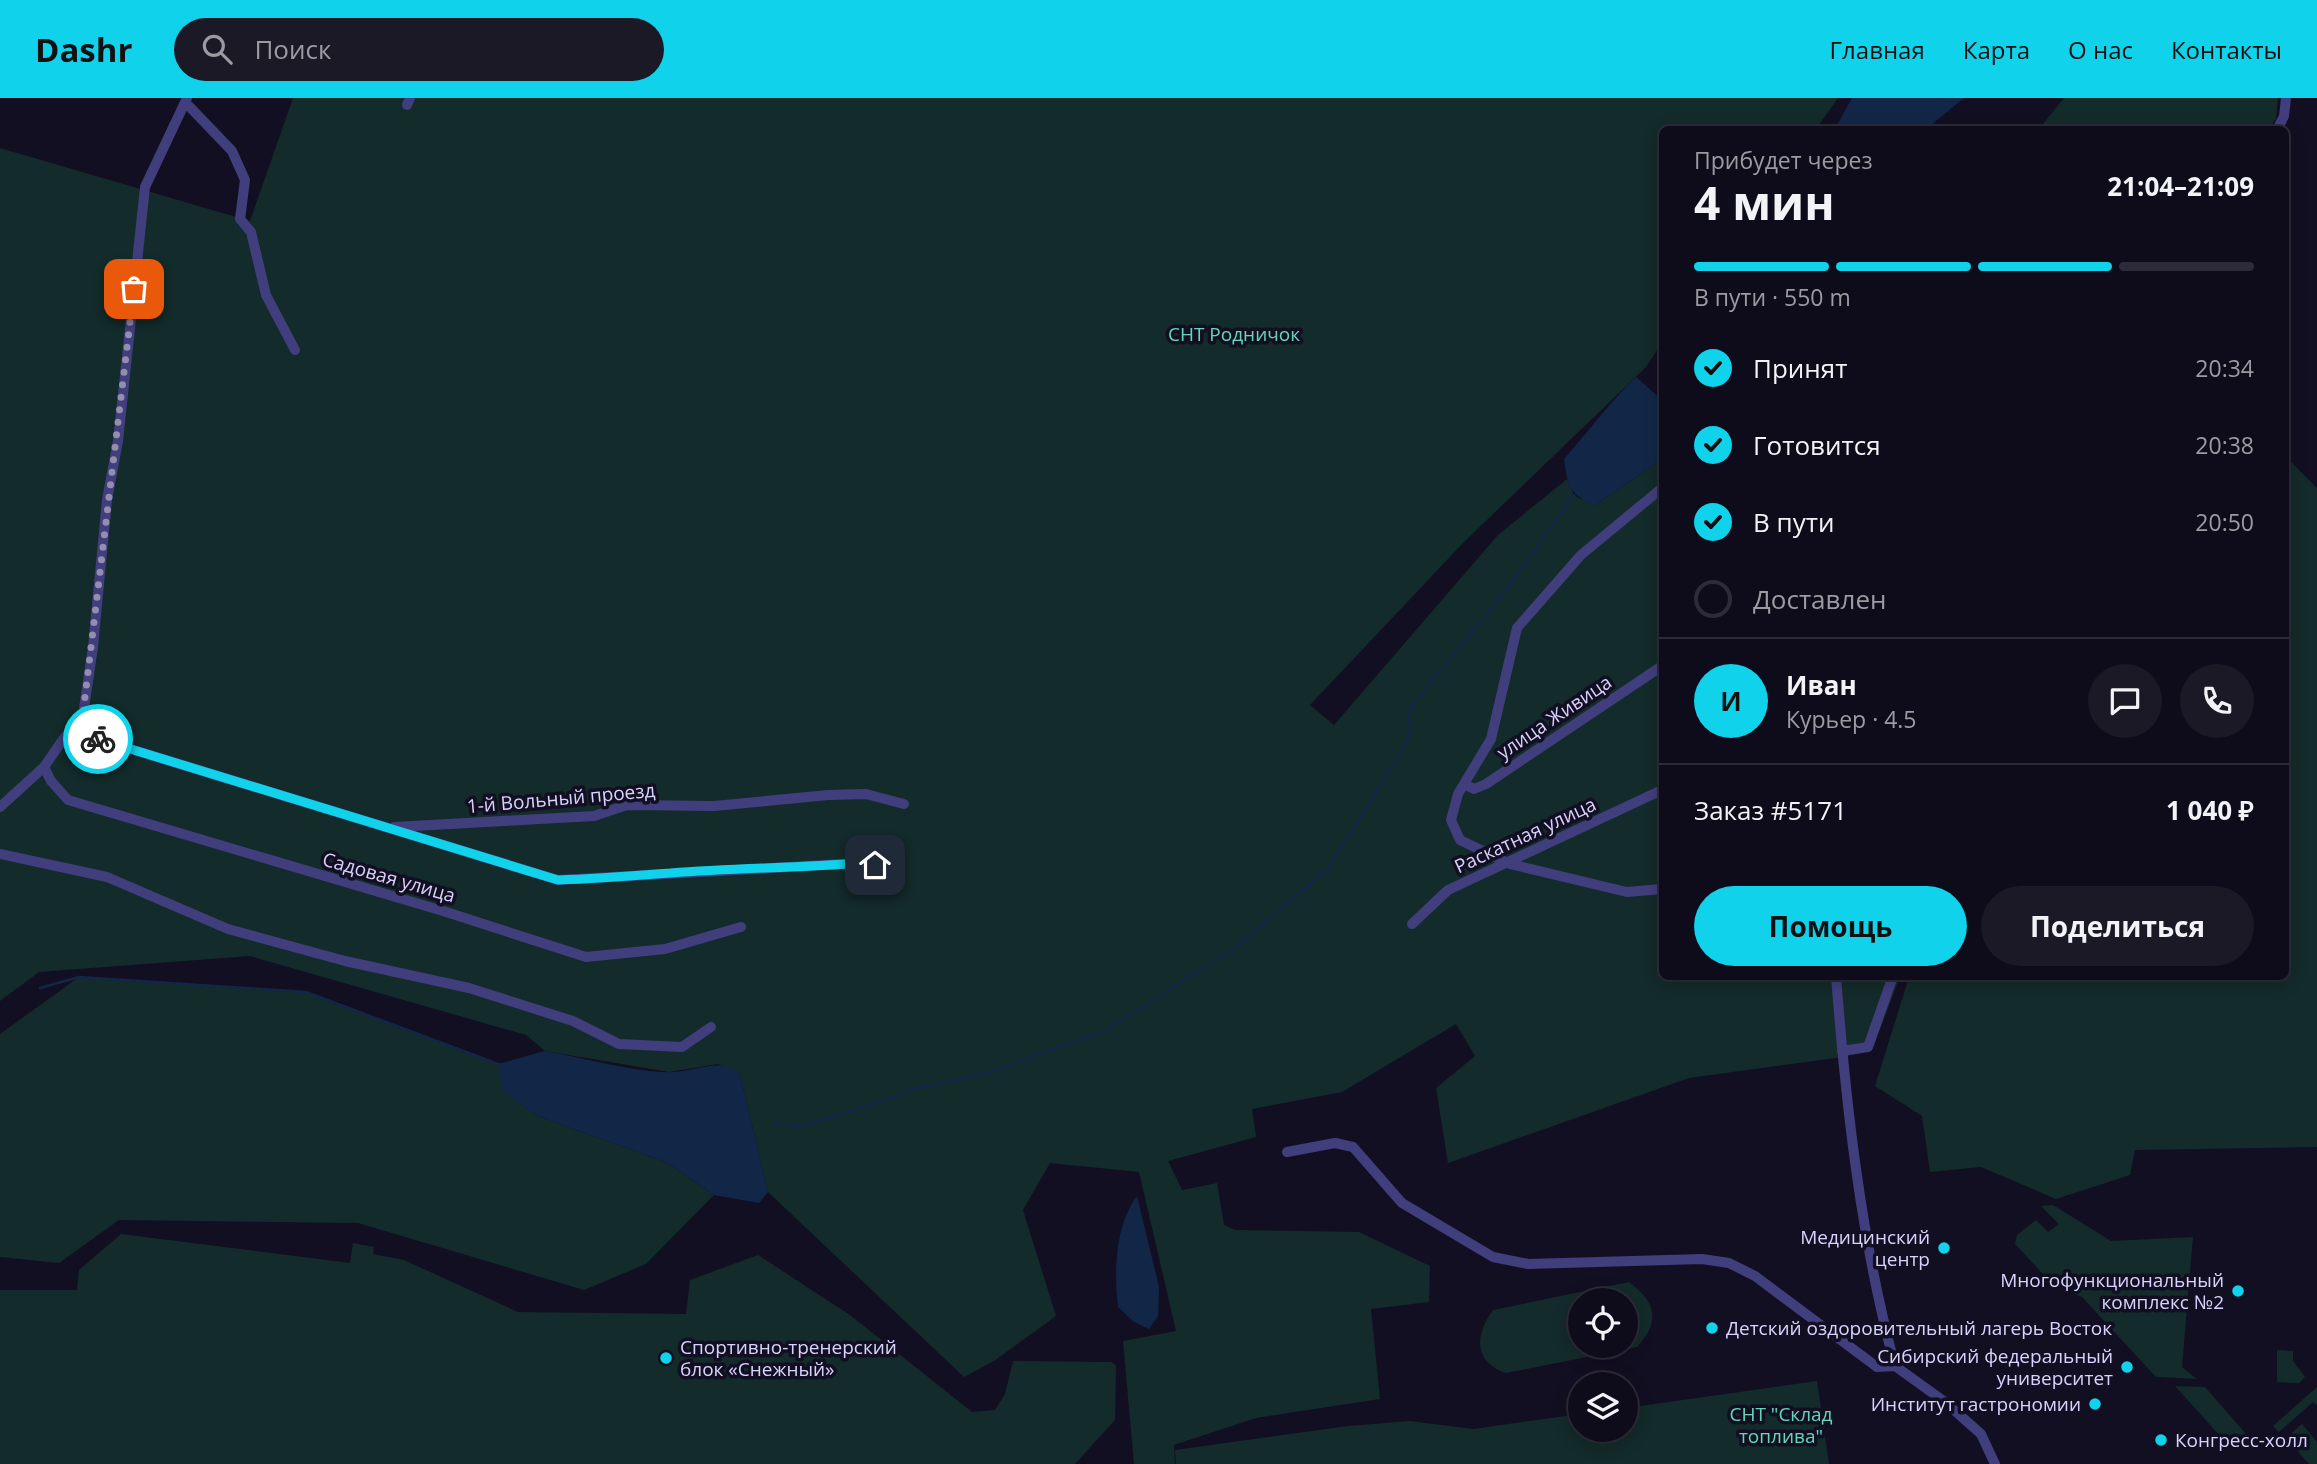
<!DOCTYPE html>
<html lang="ru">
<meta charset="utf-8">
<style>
:root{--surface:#0e0b1a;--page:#1c1927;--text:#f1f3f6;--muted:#9b9ba2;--line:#2e2b39;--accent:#10d2ea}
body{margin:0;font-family:"Open Sans",sans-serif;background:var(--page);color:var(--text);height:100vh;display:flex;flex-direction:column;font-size:26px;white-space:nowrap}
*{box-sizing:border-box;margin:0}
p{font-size:23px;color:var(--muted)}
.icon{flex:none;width:38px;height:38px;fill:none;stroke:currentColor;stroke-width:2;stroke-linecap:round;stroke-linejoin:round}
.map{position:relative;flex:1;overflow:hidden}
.sheet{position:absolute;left:1659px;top:28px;width:630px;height:854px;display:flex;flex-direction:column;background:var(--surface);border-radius:10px;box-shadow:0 4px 18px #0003,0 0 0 2px var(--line)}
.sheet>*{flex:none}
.controls{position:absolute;left:1568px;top:1190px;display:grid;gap:14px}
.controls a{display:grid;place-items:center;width:70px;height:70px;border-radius:50%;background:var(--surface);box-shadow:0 4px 18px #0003,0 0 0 2px var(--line);font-size:35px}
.pin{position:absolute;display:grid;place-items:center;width:60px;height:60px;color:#fff;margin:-30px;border-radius:14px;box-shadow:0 4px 10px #0006}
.courier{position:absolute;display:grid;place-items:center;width:70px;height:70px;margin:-35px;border:5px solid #10d2ea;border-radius:50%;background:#fff;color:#222;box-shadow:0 2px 9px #0007}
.headline em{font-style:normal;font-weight:700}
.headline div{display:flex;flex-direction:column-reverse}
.headline{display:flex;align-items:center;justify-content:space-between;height:119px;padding:0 35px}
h1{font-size:46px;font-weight:700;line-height:52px}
.bar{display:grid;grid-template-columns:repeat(4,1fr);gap:10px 7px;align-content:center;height:84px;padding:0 35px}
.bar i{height:9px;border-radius:5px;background:var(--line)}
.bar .on{background:var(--accent)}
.bar p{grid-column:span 4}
.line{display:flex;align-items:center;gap:18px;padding:0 35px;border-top:2px solid var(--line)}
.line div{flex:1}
.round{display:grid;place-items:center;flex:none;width:74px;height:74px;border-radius:37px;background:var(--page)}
ol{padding:0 35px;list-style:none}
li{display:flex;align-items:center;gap:21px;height:77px}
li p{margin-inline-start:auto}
li .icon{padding:7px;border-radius:50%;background:var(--accent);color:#111;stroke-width:4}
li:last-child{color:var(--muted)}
li i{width:38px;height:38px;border:4px solid var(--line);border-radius:50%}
.cta{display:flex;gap:14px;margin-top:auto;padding:14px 35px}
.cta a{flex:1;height:80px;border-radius:42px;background:var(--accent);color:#111;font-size:28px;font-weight:700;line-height:80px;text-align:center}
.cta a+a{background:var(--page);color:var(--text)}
header{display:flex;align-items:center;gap:42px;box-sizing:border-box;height:98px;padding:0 35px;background:var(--accent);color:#111}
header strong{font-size:33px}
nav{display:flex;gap:38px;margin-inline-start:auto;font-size:24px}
.search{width:490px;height:63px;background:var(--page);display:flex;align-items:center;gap:18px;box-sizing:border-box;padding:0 24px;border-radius:38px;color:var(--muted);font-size:26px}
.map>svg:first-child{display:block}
.green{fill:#132b2a;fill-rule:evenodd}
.water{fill:#122748}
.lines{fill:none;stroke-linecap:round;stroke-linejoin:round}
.stream{stroke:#122748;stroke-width:2.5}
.street{stroke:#413e7d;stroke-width:10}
.done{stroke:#938eb0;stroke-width:7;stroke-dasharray:0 12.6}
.route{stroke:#10d2ea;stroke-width:9}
.poi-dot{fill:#10d2ea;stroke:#130f22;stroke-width:2.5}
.labels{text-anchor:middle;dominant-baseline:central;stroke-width:7;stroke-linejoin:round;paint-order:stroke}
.park-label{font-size:19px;fill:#64d7bb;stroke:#130f22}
.street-label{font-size:19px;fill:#d8d3fc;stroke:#130f22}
.poi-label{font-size:19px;fill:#d8d3fc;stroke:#130f22;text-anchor:end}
</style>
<header>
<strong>Dashr</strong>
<div class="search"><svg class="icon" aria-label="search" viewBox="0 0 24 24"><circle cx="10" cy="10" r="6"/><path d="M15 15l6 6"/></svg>Поиск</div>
<nav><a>Главная</a><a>Карта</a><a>О нас</a><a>Контакты</a></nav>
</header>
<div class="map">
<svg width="2317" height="1366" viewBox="0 0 2317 1366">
<rect width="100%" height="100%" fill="#130f22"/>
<!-- green -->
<path class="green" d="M293 0H1838L1816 31 1662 32V245L1645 270 1464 444 1310 607 1334 627 1498 437 1567 381 1574 397 1594 408 1662 361V878L1900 879 1872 952 1843 959 1689 980 1448 1065 1436 990 1475 958 1456 926 1342 994 1252 1011 1256 1039 1168 1063 1182 1092 1217 1085 1224 1127 1235 1132 1359 1134 1430 1168 1429 1204 1371 1211 1380 1301 1256 1320 1174 1347 1175 1366H1134L1123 1243 1176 1233 1139 1074 1050 1065 1023 1112 1056 1218 994 1263 964 1279 768 1094 740 977 718 966 669 974 545 953 526 937 250 858 39 874 0 903V50L250 123Z
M2064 0H2278L2276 21 2268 31H2039Z
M2286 359 2317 390V1049L2135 1052 2130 1077 2056 1101 1981 1069 1930 1074 1922 1018 1875 988 1909 879 2286 878Z
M79 879 306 894 498 966 503 992 538 1018 668 1065 714 1097 646 1166 584 1192 358 1125 119 1122 59 1165 0 1159V936Z
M2053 1107 2111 1143 2193 1139 2182 1269 2197 1281 2156 1279 2082 1199 2054 1188 2015 1146 2017 1137 2036 1122 2048 1134 2059 1126 2041 1108Z
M121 1136 350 1165 353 1145 374 1149 373 1156 404 1162 518 1214 686 1216 690 1182 758 1157 850 1217 972 1314 995 1312 1005 1296 1013 1263 1111 1264 1116 1267 1115 1322 1075 1366H0V1192H77L79 1172Z
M1629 1184C1656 1204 1661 1223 1637 1249L1506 1275C1473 1264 1475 1236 1493 1212ZM1580 1202H1626V1248H1580Z
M2277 1252 2293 1253V1263L2305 1279 2299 1285 2277 1284Z
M1817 1283 1829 1366H1176L1175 1352 1348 1328 1410 1323 1473 1331 1580 1316V1332H1626V1310Z
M2175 1288 2205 1289 2247 1337 2231 1350Z
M2317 1289V1307L2313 1304 2279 1334 2273 1328Z
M2302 1326 2317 1344V1366H2309L2286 1340Z"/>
<!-- water -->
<path class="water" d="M1852 0H1964L1926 31H1835Z
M1636 279 1662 302V361L1594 408C1569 395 1568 389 1564 361 1588 334 1610 304 1636 279Z
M545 953C580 959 641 976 674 974 697 973 722 958 740 977L768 1094 759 1105 714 1097 668 1065 538 1018 502 992 498 966Z
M1137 1098 1159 1189 1158 1218 1149 1231 1134 1224 1118 1209C1114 1173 1115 1128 1137 1098Z"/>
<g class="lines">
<!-- stream -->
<path class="stream" d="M40 890 79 879 306 894 501 967
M773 1025 801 1028 897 999 909 992 991 974 1107 932 1235 850 1329 770 1401 654 1411 633 1408 613 1510 487 1574 397"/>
<!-- street -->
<path class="street" d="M186 5 232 53 245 82 240 121 251 134 266 197 295 252
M407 7 410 0
M2277 32 2284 18 2286 0
M1662 390 1581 457 1517 530 1491 641 1458 696 1451 722 1460 742 1510 766 1627 794 1662 791
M82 624 88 638 558 782 860 765 889 769
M44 669 51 683 68 702 443 813 586 859 665 851 741 829
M1464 686 1474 691 1486 686 1662 568
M0 709 44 669 64 640 82 624 93 549 107 402 118 343 145 89 187 0
M394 729 594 718 627 707 714 708 828 697 866 696 904 706
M0 756 107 779 228 831 345 863 469 890 573 923 619 946 682 949 711 929
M1412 826 1448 792 1662 692
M1836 878C1846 1008 1861 1142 1895 1268L1945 1304 1981 1336 1995 1366
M1842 953 1868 949 1893 878
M1287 1054 1335 1045 1353 1049 1402 1105 1493 1159 1528 1166 1702 1161 1729 1165 1755 1178 1877 1269 1895 1268"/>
</g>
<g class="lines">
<!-- done -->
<path class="done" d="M98 641 88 638 82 624 134 191"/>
<!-- route -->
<path class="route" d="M98 641 558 782C596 781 633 778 671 775 734 770 797 770 860 765L875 767"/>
</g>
<!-- markers -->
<g class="poi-dot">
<circle cx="1944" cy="1150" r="7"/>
<circle cx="2238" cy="1193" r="7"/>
<circle cx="1712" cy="1230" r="7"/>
<circle cx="666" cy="1260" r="7"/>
<circle cx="2127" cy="1269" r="7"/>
<circle cx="2095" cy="1306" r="7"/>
<circle cx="2161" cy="1342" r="7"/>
</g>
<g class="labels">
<!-- park labels -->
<g class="park-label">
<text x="1234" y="236">СНТ Родничок</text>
<text x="1781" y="1316">СНТ "Склад<tspan x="1781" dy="22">топлива"</tspan></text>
</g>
<!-- street labels -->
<g class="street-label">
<text transform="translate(1554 619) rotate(-34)">улица Живица</text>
<text transform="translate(561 700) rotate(-5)">1-й Вольный проезд</text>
<text transform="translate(1525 737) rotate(-25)">Раскатная улица</text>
<text transform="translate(389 779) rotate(16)">Садовая улица</text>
</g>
<!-- poi labels -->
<g class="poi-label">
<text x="1930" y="1139">Медицинский<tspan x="1930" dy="22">центр</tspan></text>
<text x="2224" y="1182">Многофункциональный<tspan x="2224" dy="22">комплекс №2</tspan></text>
<text x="1726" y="1230" text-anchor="start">Детский оздоровительный лагерь Восток</text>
<text x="680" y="1249" text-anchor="start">Спортивно-тренерский<tspan x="680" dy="22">блок «Снежный»</tspan></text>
<text x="2113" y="1258">Сибирский федеральный<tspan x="2113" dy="22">университет</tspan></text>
<text x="2081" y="1306">Институт гастрономии</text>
<text x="2175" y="1342" text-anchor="start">Конгресс-холл</text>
</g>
</g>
</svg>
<div class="controls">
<a><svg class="icon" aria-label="locate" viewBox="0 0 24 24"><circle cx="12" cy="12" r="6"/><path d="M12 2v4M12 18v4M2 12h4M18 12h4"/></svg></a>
<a><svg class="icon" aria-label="layers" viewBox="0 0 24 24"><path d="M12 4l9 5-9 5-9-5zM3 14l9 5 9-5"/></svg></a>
</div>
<div class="pin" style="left:134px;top:191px;background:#ea580c"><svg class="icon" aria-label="bag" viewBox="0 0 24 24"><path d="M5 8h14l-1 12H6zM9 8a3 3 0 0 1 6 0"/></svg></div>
<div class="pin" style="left:875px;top:767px;background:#1f2937"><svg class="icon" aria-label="home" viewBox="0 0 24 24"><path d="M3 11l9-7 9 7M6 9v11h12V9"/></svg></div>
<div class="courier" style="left:98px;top:641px"><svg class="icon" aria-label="bike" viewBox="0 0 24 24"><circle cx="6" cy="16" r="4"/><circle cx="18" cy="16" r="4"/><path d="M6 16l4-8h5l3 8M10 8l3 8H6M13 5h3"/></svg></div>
<section class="sheet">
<div class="headline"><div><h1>4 мин</h1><p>Прибудет через</p></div><em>21:04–21:09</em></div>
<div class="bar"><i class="on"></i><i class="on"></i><i class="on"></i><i></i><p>В пути · 550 m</p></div>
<ol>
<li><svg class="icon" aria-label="check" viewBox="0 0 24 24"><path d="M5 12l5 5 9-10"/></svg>Принят<p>20:34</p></li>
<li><svg class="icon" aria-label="check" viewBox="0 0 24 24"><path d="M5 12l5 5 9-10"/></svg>Готовится<p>20:38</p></li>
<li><svg class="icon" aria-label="check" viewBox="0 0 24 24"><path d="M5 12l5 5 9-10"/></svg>В пути<p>20:50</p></li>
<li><i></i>Доставлен</li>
</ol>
<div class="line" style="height:126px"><b class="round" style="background:var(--accent);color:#111">И</b><div><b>Иван</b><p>Курьер · 4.5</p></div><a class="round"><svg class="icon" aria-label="chat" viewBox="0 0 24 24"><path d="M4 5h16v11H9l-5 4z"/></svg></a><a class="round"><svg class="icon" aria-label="phone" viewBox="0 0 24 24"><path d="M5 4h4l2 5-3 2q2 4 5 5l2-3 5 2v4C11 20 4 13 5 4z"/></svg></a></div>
<div class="line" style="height:91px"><div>Заказ #5171</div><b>1 040 ₽</b></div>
<div class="cta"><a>Помощь</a><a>Поделиться</a></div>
</section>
</div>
